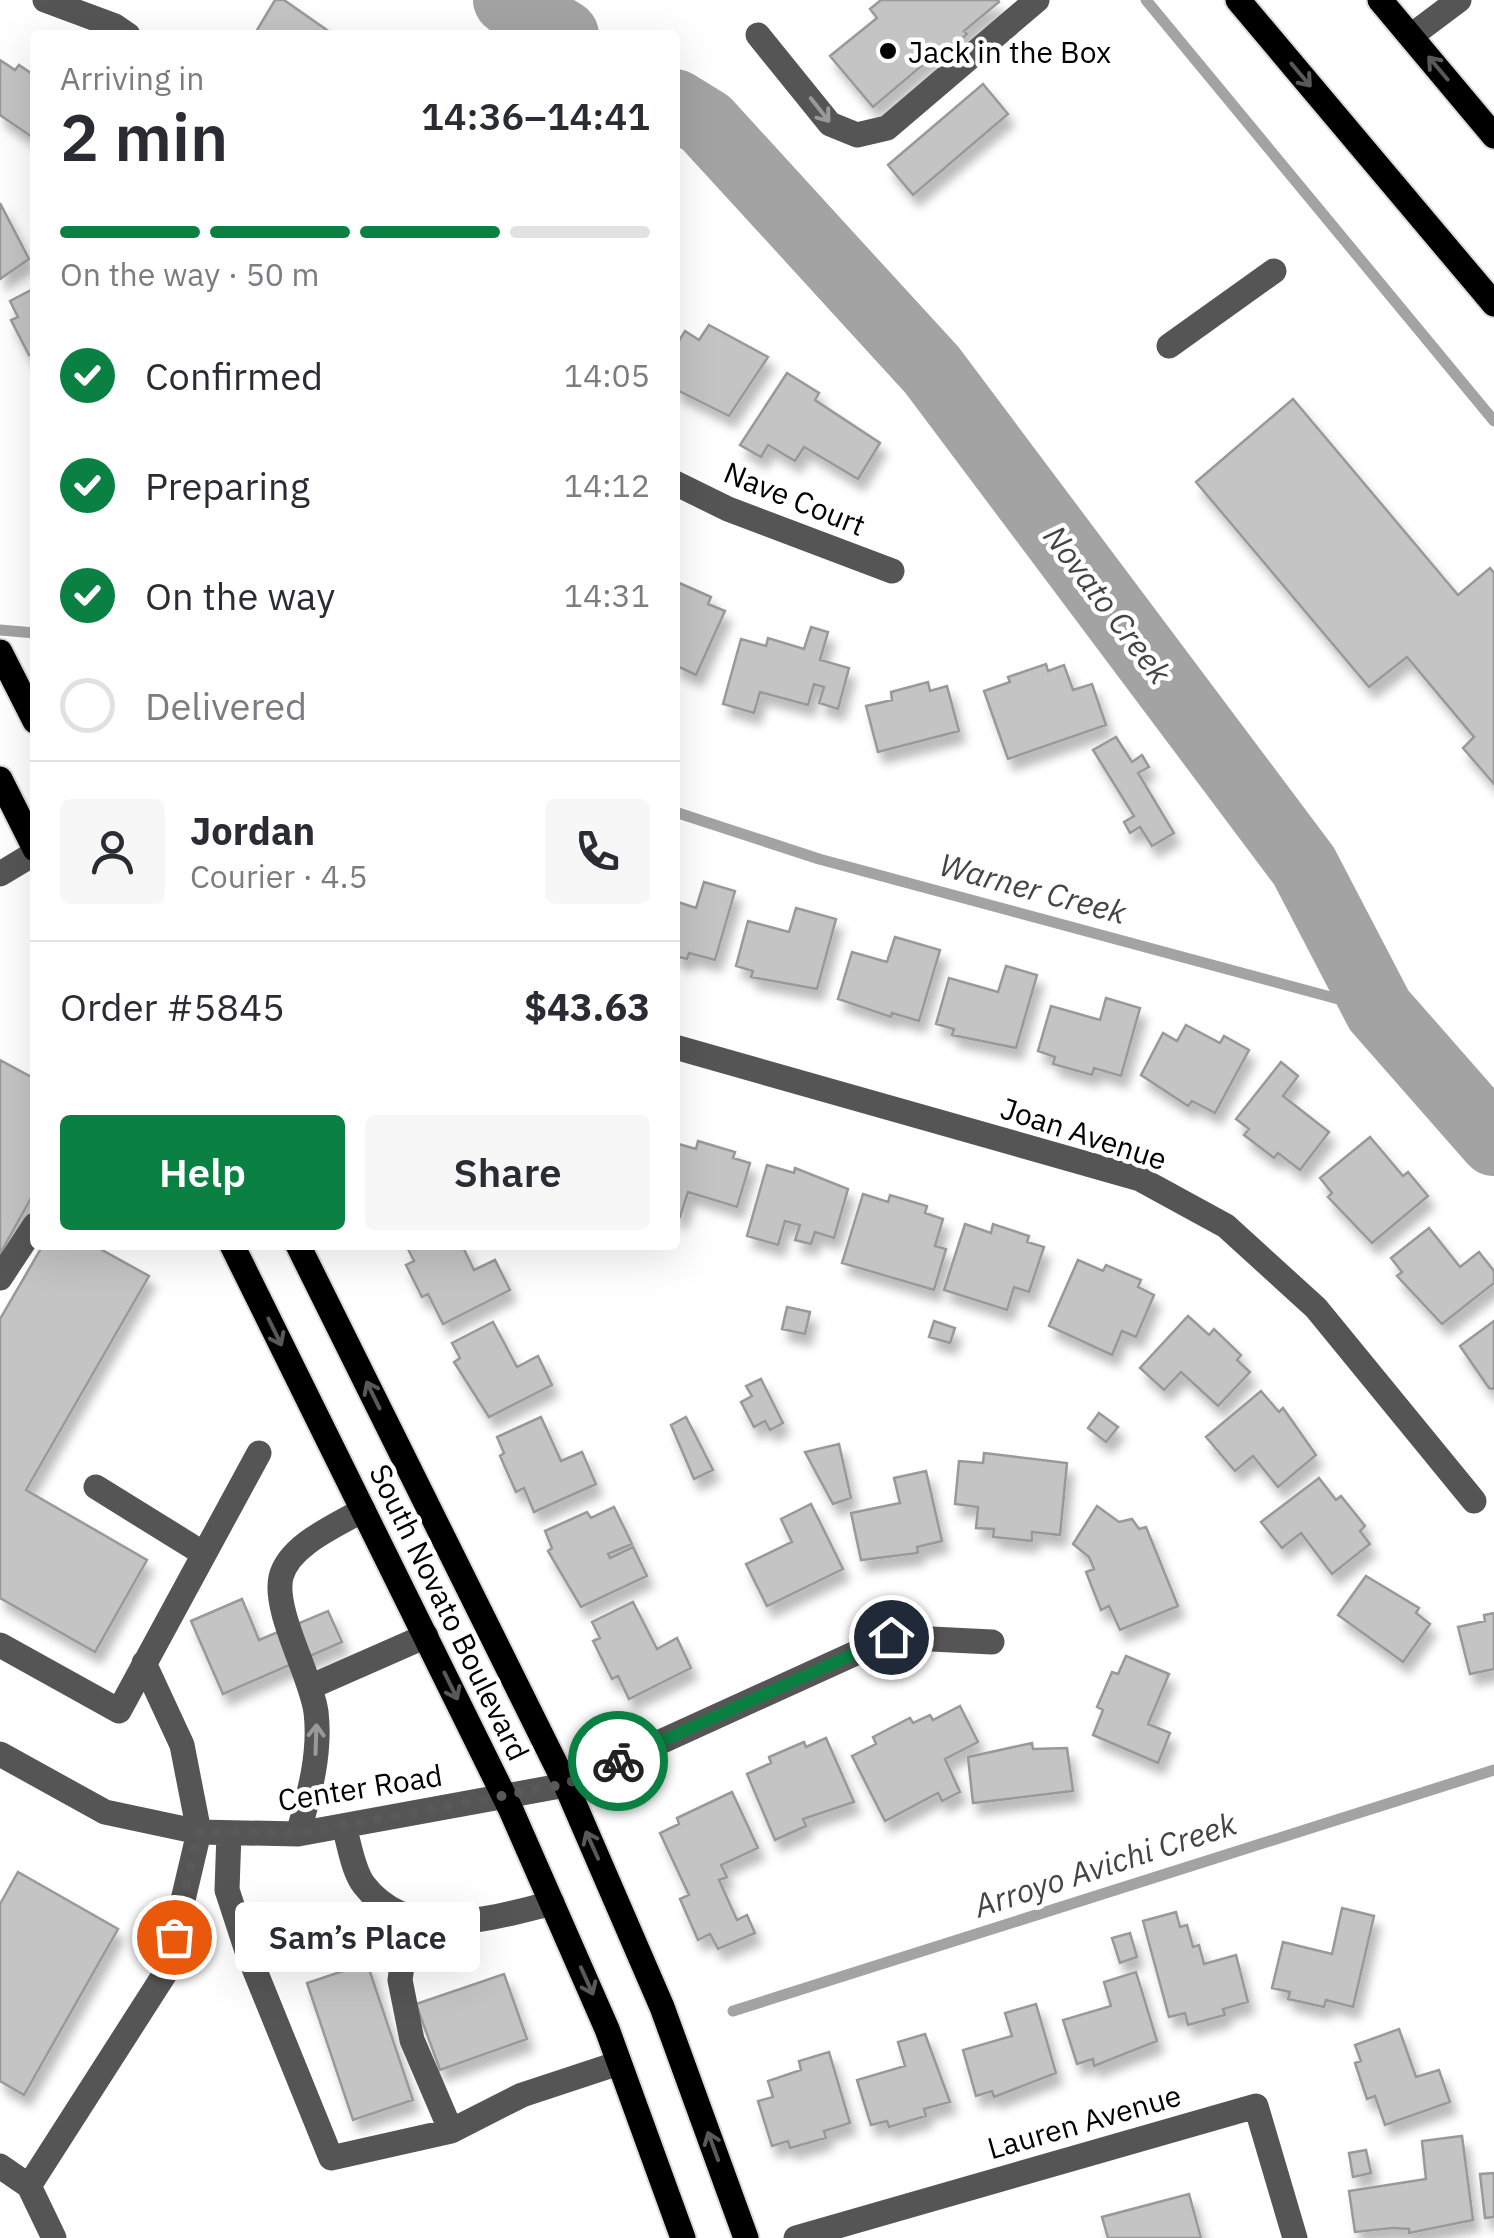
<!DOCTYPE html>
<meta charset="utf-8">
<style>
:root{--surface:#fff;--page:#f7f7f7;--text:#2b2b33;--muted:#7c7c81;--line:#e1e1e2;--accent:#0b8043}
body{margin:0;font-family:"IBM Plex Sans",sans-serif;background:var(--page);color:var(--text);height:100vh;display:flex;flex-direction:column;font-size:38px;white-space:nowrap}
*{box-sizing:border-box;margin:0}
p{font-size:32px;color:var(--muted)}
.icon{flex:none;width:55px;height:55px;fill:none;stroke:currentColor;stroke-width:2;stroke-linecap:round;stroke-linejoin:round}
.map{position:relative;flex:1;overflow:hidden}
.drawer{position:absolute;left:30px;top:30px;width:650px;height:1220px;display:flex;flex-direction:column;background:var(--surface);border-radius:10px;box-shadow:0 10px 40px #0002}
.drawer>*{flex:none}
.pin{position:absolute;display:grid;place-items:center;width:85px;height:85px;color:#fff;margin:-42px;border:5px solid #fff;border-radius:50%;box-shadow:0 2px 10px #0007}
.courier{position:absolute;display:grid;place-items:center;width:100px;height:100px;margin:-50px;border:8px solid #0b8043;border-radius:50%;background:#fff;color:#222;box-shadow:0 2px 12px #0007}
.bubble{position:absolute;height:70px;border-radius:10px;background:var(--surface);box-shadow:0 10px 40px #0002;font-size:32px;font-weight:600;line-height:70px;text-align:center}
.overview em{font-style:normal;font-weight:600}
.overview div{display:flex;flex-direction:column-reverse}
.overview{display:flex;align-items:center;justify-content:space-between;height:170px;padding:0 30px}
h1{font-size:65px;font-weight:600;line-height:75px}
.bar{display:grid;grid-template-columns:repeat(4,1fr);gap:15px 10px;align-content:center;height:120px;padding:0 30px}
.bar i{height:12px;border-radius:8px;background:var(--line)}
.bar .on{background:var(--accent)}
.bar p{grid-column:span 4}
.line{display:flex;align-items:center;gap:25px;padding:0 30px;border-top:2px solid var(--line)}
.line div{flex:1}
.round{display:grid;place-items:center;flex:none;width:105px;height:105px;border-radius:10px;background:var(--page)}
ol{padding:0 30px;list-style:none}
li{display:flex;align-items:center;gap:30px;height:110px}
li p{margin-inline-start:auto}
li .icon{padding:10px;border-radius:50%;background:var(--accent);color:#fff;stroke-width:4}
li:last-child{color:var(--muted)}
li i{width:55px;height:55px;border:5px solid var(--line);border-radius:50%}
.button{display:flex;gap:20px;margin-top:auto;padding:20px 30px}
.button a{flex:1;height:115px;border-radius:10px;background:var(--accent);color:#fff;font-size:40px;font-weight:600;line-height:115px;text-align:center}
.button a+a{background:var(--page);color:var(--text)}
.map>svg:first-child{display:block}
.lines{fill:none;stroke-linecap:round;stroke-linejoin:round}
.stream{stroke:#a3a3a3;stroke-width:11}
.river{stroke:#a3a3a3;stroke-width:70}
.building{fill:#c4c4c4;stroke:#999;stroke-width:2.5;filter:url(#shadow)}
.major-casing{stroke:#dbdbdb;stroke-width:29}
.minor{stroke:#555;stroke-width:25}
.major{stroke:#000;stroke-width:25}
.oneway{stroke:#595959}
.oneway2{stroke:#999}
.done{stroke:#595959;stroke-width:10;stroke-dasharray:0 18}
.route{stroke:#0b8043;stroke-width:12}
.poi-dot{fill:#000;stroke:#fff;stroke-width:4}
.labels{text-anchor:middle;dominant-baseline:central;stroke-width:9;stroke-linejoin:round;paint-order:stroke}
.poi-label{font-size:30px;fill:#000;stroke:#fff;text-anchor:start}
.street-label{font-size:30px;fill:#000;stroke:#fff}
.water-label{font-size:32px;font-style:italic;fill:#444;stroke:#fff}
</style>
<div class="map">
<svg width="1494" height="2238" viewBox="0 0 1494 2238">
<defs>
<filter id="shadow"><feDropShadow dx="6" dy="11" stdDeviation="5" flood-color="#0004"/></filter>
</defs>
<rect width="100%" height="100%" fill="#fff"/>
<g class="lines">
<!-- stream -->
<path class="stream" d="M1146 0 1494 421
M0 630 35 633
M675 812 819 859 1379 1010
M733 2011 1494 1770"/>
<!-- river -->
<path class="river" d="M508 0 564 35
M675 104 706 123 932 370 1304 866 1379 1010 1494 1141"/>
</g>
<!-- building -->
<path class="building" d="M275 0H284L334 35H254Z
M881 0H998L999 2 964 31 967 34 958 42 945 46 873 107 830 56 877 18 870 9Z
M0 60 15 70 19 65 35 76V139L0 115Z
M983 84 1008 114 913 195 888 165Z
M0 203 29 259 0 279Z
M35 288V352L29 355 11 320 18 317 10 301Z
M709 325 768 357 729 416 675 389V347L685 331 699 340Z
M787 373 819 393 815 400 880 443 858 479 804 447 795 461 768 445 761 457 740 445Z
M1293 399 1458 595 1490 568 1494 573V784L1463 748 1474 737 1407 657 1369 687 1196 482Z
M677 582 711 597 708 604 725 611 696 675 675 665Z
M811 627 828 632 820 660 849 668 838 709 819 703 824 687 814 684 808 705 760 692 754 713 723 704 741 639 766 646 768 638 804 649Z
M1046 664 1048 671 1064 665 1073 690 1092 684 1106 725 1008 759 984 691 1010 682 1008 677Z
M928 682 930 691 947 686 959 731 878 752 866 706 892 700 891 692Z
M1116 737 1132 762 1142 755 1149 767 1138 773 1174 833 1152 846 1140 827 1130 833 1124 822 1134 816 1093 750Z
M704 882 735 891 715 960 689 953 687 959 675 956V901L696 908Z
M796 908 836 919 817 989 751 977 753 971 736 966 748 921 789 932Z
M895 937 940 950 919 1021 892 1013 891 1017 838 999 852 952 887 962Z
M1006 966 1037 975 1016 1048 952 1035 954 1029 936 1024 949 978 998 992Z
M1106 998 1140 1008 1121 1076 1094 1068 1092 1075 1053 1064 1055 1057 1038 1051 1051 1006 1100 1020Z
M1186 1025 1220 1043 1224 1036 1249 1050 1215 1113 1192 1101 1188 1106 1141 1075 1163 1033 1177 1041Z
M0 1060 35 1079V1191L0 1254Z
M1281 1062 1298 1076 1283 1096 1329 1132 1300 1170 1278 1153 1274 1158 1244 1135 1249 1129 1236 1119Z
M1370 1137 1403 1176 1408 1172 1428 1196 1372 1243 1328 1197 1332 1193 1320 1178Z
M698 1141 735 1152 733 1158 750 1163 737 1207 688 1192 680 1217 675 1216V1143L696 1149Z
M767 1165 794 1173 795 1168 848 1189 834 1238 815 1232 811 1244 795 1240 800 1225 785 1221 778 1245 747 1236Z
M863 1194 888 1202 890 1195 927 1206 925 1213 943 1219 935 1246 946 1249 934 1290 842 1263Z
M965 1224 991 1233 993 1224 1029 1236 1027 1242 1044 1247 1029 1292 1014 1287 1007 1310 944 1290Z
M1429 1228 1460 1267 1479 1252 1494 1271V1283L1442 1324 1397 1276 1402 1272 1391 1258Z
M43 1245H93L149 1276 26 1490 147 1560 95 1652 0 1598V1319Z
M410 1245H462L474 1270 495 1260 510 1290 443 1324 428 1294 422 1297 406 1265 414 1261 407 1247Z
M1078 1260 1103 1271 1106 1265 1141 1280 1138 1287 1154 1295 1136 1337 1122 1331 1112 1355 1049 1326Z
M787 1307 810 1312 805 1334 782 1329Z
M1188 1316 1209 1335 1214 1329 1241 1355 1237 1360 1250 1372 1218 1406 1181 1372 1164 1390 1140 1368Z
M934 1321 955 1328 950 1343 929 1337Z
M1494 1321V1389L1489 1388 1460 1346Z
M493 1322 517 1367 538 1356 552 1385 489 1417 454 1362 460 1358 452 1343Z
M761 1379 783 1423 770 1430 765 1421 754 1427 741 1402 752 1396 746 1386Z
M1261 1391 1279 1412 1283 1408 1316 1455 1278 1487 1253 1456 1235 1471 1206 1437Z
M1099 1413 1118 1427 1106 1442 1088 1428Z
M541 1417 561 1461 582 1452 596 1484 534 1512 524 1488 516 1492 500 1456 504 1453 497 1437Z
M686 1417 713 1470 694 1479 671 1425Z
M839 1444 851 1498 833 1504 805 1452Z
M984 1453 1067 1463 1060 1535 1032 1532V1541L993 1537 994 1529 976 1528 978 1507 955 1504 959 1461 983 1463Z
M926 1471 942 1541 917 1547 918 1553 861 1560 851 1513 900 1503 894 1478Z
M1319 1478 1336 1500 1341 1496 1365 1526 1360 1531 1370 1544 1332 1574 1301 1533 1282 1548 1261 1522Z
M811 1504 843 1569 767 1606 746 1564 792 1542 781 1519Z
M1097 1506 1119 1522 1132 1519 1139 1529 1146 1527 1178 1606 1120 1630 1109 1606 1101 1610 1086 1572 1094 1569 1089 1557 1073 1544Z
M614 1507 632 1544 608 1554 610 1558 633 1547 647 1576 581 1607 548 1551 552 1548 545 1531 587 1512 591 1518Z
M1366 1576 1419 1608 1416 1613 1430 1624 1403 1662 1338 1615Z
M242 1599 259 1640 328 1611 342 1642 223 1694 191 1621Z
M633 1602 657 1649 677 1638 691 1668 629 1699 618 1676 612 1679 593 1641 600 1638 592 1622Z
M1494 1613V1669L1470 1674 1458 1627 1485 1621 1484 1615Z
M1126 1656 1169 1674 1148 1724 1170 1733 1158 1763 1093 1735 1103 1710 1097 1707 1112 1672 1118 1674Z
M960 1706 978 1742 945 1759 960 1792 942 1801 938 1793 885 1821 852 1756 876 1744 873 1737 910 1718 913 1723 930 1715 933 1720Z
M826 1738 854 1802 803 1819 806 1826 775 1840 747 1774 771 1763 769 1757 804 1742 806 1747Z
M1032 1743 1033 1749 1067 1748 1073 1791 973 1803 968 1757Z
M732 1792 758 1848 721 1865 727 1877 719 1880 737 1920 747 1915 755 1933 718 1949 710 1934 698 1940 680 1899 689 1895 660 1833 679 1824 677 1818Z
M18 1872 118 1929 24 2095 0 2081V1904Z
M1342 1908 1374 1916 1353 2007 1326 2000 1324 2007 1288 1999 1290 1992 1272 1988 1283 1942 1332 1954Z
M1176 1912 1180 1927 1187 1925 1193 1947 1199 1945 1204 1964 1236 1955 1248 2002 1223 2009 1225 2015 1188 2025 1185 2013 1169 2017 1143 1921Z
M1130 1933 1137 1957 1120 1963 1112 1938Z
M367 1963 413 2100 353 2120 307 1983Z
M1136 1972 1157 2041 1094 2066 1093 2059 1077 2064 1063 2020 1111 2006 1104 1982Z
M504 1974 527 2039 440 2070 416 2004Z
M1036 2004 1056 2073 994 2097 992 2091 976 2096 963 2050 1012 2036 1005 2013Z
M1399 2029 1416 2077 1439 2070 1450 2102 1385 2125 1375 2096 1367 2099 1355 2063 1361 2061 1355 2045Z
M925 2034 950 2102 924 2109 926 2116 889 2127 887 2121 871 2125 857 2080 905 2066 898 2042Z
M829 2052 850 2123 824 2131 826 2138 790 2148 788 2141 772 2146 758 2101 773 2097 768 2081 801 2070 799 2061Z
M1462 2136 1473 2220 1409 2233V2229L1393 2228 1355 2232 1349 2191 1426 2179 1422 2141Z
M1366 2150 1371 2173 1353 2177 1349 2153Z
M1494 2173V2217L1485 2218 1480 2174Z
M1189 2194 1201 2238H1108L1102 2217Z"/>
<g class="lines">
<!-- major casing -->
<g class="major-casing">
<path id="major" d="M1238 0 1494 304
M1380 0 1494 136
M0 652 35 721
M0 779 35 849
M232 1245 511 1810 607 2029 683 2238
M298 1245 566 1785 662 2007 746 2238"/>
</g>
<!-- minor -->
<path class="minor" d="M45 0 115 26 128 35
M758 35 830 124 857 135 887 128 1037 0
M1411 36 1459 0
M1169 346 1274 271
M675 483 728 509 892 571
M0 874 35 853
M675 1047 1140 1179 1226 1226 1316 1308 1474 1501
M0 1278 35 1225
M96 1487 204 1554
M0 1645 119 1711 259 1453
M310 1687 426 1636
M0 1754 105 1812 199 1832 298 1834 566 1785 891 1637 992 1642
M344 1826C349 1843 353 1871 364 1885 410 1945 492 1918 552 1903
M229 1833 227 1890 247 1951 331 2158 451 2131 522 2095 619 2063
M298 1834C309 1795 321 1754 316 1712 311 1675 273 1611 281 1577 289 1545 337 1525 363 1510
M409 1916 400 1980 412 2040 451 2131
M0 2166 29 2186 54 2238
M29 2186 166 1972 199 1832 182 1745 144 1663
M796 2238 1256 2106 1295 2238"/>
<!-- major -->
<use href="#major" class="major"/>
</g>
<!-- one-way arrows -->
<defs><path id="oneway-shaft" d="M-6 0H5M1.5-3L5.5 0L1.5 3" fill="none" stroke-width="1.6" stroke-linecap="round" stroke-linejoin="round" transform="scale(2.5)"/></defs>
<g class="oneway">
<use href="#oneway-shaft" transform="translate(1438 68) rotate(-130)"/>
<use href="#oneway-shaft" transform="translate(1301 75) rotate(50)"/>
<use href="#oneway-shaft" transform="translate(275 1332) rotate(64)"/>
<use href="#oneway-shaft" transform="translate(373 1395) rotate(-116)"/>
<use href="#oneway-shaft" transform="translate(451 1686) rotate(64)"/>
<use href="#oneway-shaft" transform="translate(592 1845) rotate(-114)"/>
<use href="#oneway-shaft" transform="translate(587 1981) rotate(66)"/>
<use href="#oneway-shaft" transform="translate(713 2146) rotate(-110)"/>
</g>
<g class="oneway2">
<use href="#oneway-shaft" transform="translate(820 110) rotate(52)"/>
<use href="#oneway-shaft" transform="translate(316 1739) rotate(-88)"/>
</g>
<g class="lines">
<!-- done -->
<path class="done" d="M174 1937 199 1832 298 1834 566 1784 618 1761"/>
<!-- route -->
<path class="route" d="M618 1761 891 1637"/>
</g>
<!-- markers -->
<circle class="poi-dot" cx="888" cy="51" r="10"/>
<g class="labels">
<!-- poi labels -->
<g class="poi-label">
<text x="908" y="51">Jack in the Box</text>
</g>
<!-- street labels -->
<g class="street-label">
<text transform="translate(795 498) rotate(22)">Nave Court</text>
<text transform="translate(1084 1133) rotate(18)">Joan Avenue</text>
<text transform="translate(450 1612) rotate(64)">South Novato Boulevard</text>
<text transform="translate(360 1787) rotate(-9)">Center Road</text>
<text transform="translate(1084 2121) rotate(-16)">Lauren Avenue</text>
</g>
<!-- water labels -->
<g class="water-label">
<text transform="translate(1108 604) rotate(53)">Novato Creek</text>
<text transform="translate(1033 888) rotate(15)">Warner Creek</text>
<text transform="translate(1105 1864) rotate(-18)">Arroyo Avichi Creek</text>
</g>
</g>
</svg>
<div class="pin" style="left:174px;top:1937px;background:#ea580c"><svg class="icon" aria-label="bag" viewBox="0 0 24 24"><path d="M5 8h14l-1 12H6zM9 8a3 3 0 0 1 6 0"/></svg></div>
<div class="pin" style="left:891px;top:1637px;background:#1f2937"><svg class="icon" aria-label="home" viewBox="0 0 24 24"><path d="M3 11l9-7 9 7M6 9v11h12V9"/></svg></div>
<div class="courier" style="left:618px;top:1761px"><svg class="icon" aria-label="bike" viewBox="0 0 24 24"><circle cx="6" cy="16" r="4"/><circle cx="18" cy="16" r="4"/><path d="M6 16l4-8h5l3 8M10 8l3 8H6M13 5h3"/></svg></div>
<div class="bubble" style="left:235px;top:1902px;width:245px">Sam’s Place</div>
<section class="drawer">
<div class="overview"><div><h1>2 min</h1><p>Arriving in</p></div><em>14:36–14:41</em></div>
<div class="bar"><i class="on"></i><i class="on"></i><i class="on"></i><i></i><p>On the way · 50 m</p></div>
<ol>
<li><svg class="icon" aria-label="check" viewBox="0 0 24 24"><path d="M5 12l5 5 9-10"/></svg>Confirmed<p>14:05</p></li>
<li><svg class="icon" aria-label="check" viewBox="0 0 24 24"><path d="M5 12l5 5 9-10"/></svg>Preparing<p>14:12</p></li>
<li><svg class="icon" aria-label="check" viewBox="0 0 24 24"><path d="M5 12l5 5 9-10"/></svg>On the way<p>14:31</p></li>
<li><i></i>Delivered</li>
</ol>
<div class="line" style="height:180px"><a class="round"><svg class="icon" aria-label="person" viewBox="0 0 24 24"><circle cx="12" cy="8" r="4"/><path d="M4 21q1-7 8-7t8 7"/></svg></a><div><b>Jordan</b><p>Courier · 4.5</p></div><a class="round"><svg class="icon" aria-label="phone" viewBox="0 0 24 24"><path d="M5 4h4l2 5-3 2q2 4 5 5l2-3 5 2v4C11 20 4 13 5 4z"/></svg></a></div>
<div class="line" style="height:130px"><div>Order #5845</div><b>$43.63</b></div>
<div class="button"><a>Help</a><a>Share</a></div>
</section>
</div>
